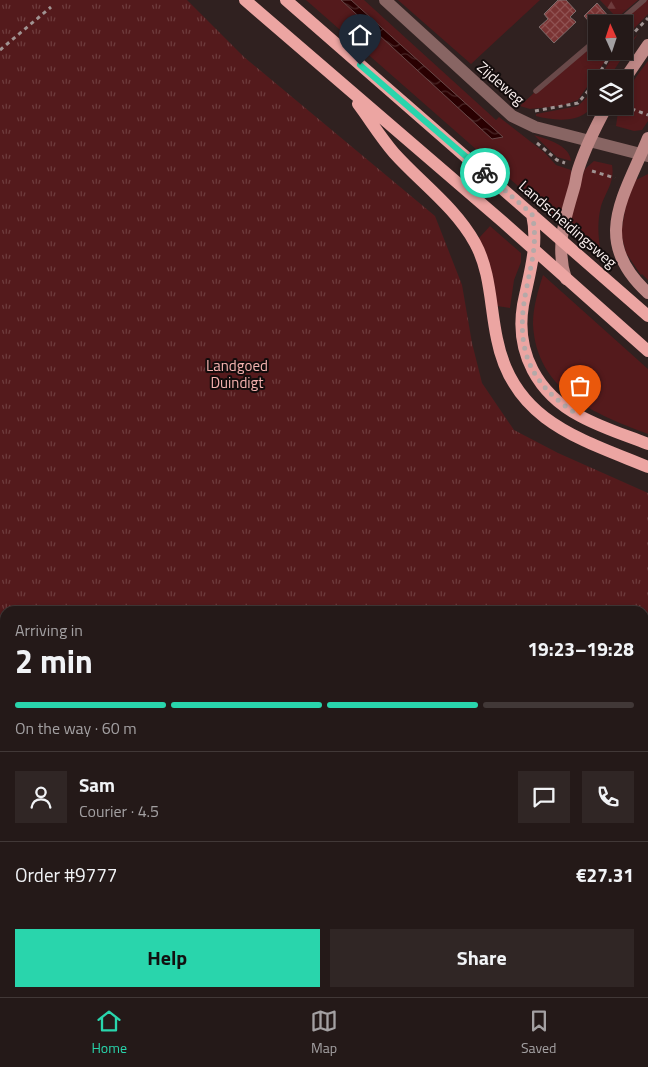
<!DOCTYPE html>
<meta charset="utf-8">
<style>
:root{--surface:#241918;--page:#302625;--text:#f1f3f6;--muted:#a3a0a2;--line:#413837;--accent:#29d5ac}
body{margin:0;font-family:"Titillium Web",sans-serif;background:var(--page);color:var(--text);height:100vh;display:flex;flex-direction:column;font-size:19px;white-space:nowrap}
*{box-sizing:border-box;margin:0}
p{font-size:16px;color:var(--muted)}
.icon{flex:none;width:28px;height:28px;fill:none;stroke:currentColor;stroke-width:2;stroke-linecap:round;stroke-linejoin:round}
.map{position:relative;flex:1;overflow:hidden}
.sheet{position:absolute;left:0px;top:606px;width:649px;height:391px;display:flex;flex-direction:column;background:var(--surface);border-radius:15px 15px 0 0;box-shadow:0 2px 8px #0003,0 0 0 1px var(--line)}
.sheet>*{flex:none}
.needle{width:32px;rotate:357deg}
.buttons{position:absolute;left:588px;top:15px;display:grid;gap:10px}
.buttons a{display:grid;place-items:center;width:45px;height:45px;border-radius:0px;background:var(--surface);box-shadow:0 2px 8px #0003,0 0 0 1px var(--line);font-size:25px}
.pin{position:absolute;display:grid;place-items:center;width:42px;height:42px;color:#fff;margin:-51px -21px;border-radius:50% 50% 50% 0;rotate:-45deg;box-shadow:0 0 5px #0007}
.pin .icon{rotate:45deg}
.courier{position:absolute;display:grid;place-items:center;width:50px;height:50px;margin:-25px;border:4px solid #29d5ac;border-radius:50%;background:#fff;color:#222;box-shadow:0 1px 6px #0007}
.summary em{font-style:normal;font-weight:700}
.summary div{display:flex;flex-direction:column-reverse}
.summary{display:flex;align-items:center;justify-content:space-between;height:85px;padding:0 15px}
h1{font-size:32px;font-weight:700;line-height:38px}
.bar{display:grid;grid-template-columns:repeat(4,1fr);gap:8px 5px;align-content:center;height:60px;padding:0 15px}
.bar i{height:6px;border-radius:4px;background:var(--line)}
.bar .selected{background:var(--accent)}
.bar p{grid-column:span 4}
.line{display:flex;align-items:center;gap:12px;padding:0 15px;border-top:1px solid var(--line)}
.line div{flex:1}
.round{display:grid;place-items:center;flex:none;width:52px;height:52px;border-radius:0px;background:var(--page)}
.button{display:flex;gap:10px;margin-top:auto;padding:10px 15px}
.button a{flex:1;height:58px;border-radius:0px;background:var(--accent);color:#111;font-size:20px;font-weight:700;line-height:58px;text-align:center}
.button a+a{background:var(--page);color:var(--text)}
.tab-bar{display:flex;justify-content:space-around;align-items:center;height:70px;border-top:1px solid var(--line);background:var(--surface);font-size:14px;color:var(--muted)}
.tab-bar a{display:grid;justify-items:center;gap:2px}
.tab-bar .selected{color:var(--accent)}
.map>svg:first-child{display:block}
.green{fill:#541a1c}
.forest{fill:url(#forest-firs)}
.park{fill:url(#park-tufts);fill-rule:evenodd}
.water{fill:url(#water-waves);stroke:#694949}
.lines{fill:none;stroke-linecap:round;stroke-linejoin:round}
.stream{stroke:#694949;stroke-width:5.5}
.building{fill:url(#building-cross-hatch);stroke:#7e6b6a}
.path{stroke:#a09392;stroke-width:3;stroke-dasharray:4 4;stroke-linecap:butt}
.street{stroke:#886563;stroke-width:12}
.secondary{stroke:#c08987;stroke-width:12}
.primary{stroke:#eca5a2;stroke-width:12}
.done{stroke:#b5a9a8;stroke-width:5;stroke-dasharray:0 9}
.route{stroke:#29d5ac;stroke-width:6}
.labels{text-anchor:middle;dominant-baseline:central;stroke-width:4;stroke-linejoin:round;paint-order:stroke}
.street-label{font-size:15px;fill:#fdf2f1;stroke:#130c0c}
.park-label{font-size:15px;fill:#f4b2af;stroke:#130c0c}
</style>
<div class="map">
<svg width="648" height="997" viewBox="0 0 648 997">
<defs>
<pattern id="forest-firs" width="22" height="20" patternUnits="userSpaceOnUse" patternTransform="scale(1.25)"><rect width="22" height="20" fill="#541a1c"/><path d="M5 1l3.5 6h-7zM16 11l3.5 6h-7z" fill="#6e3c3d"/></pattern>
<pattern id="park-tufts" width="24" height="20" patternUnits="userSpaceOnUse" patternTransform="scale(1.25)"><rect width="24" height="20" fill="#541a1c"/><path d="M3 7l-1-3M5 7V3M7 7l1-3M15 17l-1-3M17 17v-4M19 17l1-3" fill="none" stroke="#6e3c3d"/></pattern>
<pattern id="water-waves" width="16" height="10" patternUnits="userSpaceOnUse" patternTransform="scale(1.25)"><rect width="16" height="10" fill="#290001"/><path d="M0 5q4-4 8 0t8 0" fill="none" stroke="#492626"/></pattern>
<pattern id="building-cross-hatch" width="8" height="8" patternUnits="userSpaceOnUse" patternTransform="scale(1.25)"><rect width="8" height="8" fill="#7b3434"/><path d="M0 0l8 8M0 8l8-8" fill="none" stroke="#8f5252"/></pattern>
</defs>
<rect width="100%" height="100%" fill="#302120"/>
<!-- green -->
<path class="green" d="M306 0H364L496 120 499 117 544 152 556 165 571 170V180L558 221Z
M398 0H540L471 64Z
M646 0H648V14L624 39V24H617Z
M638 34 608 79H599L611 59 620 51H624V47Z
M596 41V51H612L578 100 561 106 530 109 520 106 536 91Z
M648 61V121L642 130 634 131 616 126 618 112 621 106H624C624 91 639 73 648 61Z
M589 95 596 99C593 103 591 109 587 112 574 123 551 120 536 116V114L578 106Z
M534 135C546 139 570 145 571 161L557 157Z
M594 161 612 165C615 182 606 191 601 206 597 223 598 236 601 253L596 257 567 230 571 207 585 169Z
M648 174V280L642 274 641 275 626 253 621 233 627 199 636 180Z
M490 226 521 253V262L514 280 510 308 497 306 486 255 479 238Z
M543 275 648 369V434C595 414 536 391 533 324 533 307 538 291 543 275Z"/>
<!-- forest -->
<path class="forest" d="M600 0H638L617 18Z"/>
<!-- park -->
<path class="park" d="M0 0H187L244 57 435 216 462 285 472 343 482 383 514 430 558 453 648 493V997H0ZM644 611V992H5V611Z"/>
<!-- water -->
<path class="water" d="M341 0H351L503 137 492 139Z"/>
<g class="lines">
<!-- stream -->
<path class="stream" d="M616 24 644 0
M536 91 596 40"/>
</g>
<!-- building -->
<path class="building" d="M558 0H566L576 11 570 17 576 22 554 43 539 27 548 19 544 14Z
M597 3 609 17 601 24H596V29L584 16Z"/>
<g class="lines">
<!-- path -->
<path class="path" d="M624 43 648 18
M0 50 51 7
M588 91 610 56 615 51
M624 106 648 115
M535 111 578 103 588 91 596 95
M537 143 557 160 565 163
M592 171 615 178
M644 678 648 675
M644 862 648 854
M644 867 648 866
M134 997 139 992
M455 997 460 992"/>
<!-- street -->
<path class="street" d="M385 0 512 116 535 127 648 156"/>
<!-- secondary -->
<path class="secondary" d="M624 80 648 45
M648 138C624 197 590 240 648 293
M566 279C555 247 565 219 574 188 576 182 576 176 578 170 585 148 596 126 607 106"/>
<!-- primary -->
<path class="primary" d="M245 0 503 222 648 351
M286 0 648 316
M358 104C370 120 381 138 394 153 421 183 455 207 475 243 491 272 490 307 497 339 513 421 580 439 648 467
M532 214C539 246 529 274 523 305 515 353 538 394 580 416 602 428 625 435 648 444"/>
</g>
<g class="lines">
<!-- done -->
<path class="done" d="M485 173 532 214C538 241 532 260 527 286 514 347 527 383 580 416"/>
<!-- route -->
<path class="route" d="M360 65 485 173"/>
</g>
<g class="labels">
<!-- street labels -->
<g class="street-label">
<text transform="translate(501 83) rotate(41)">Zijdeweg</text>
<text transform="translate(568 224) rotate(41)">Landscheidingsweg</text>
</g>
<!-- park labels -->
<g class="park-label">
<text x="237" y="365">Landgoed<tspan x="237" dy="17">Duindigt</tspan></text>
</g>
</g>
</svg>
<div class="buttons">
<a><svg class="needle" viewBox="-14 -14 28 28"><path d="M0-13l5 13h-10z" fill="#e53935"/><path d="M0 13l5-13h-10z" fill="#a3a0a2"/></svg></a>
<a><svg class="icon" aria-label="layers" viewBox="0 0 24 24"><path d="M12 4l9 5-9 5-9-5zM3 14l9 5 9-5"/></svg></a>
</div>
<div class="pin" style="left:580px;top:416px;background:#ea580c"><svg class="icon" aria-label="bag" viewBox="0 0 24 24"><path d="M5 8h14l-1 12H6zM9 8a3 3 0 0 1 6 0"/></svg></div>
<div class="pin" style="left:360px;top:65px;background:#1f2937"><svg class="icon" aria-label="home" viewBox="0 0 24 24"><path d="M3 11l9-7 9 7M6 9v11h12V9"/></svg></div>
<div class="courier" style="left:485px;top:173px"><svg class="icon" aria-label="bike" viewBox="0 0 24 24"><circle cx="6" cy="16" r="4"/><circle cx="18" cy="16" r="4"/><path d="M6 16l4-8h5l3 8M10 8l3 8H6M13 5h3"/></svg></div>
<section class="sheet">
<div class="summary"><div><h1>2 min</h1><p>Arriving in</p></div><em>19:23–19:28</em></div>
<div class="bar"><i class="selected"></i><i class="selected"></i><i class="selected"></i><i></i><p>On the way · 60 m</p></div>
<div class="line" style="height:90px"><a class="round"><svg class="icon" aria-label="person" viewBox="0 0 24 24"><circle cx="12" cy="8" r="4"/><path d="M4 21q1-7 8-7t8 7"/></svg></a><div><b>Sam</b><p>Courier · 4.5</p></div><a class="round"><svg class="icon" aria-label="chat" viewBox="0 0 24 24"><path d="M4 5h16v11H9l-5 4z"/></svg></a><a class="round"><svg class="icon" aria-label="phone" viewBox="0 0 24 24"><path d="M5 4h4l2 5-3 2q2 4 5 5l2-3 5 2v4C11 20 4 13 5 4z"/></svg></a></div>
<div class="line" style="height:65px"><div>Order #9777</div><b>€27.31</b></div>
<div class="button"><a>Help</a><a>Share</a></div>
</section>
</div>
<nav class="tab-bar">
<a class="selected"><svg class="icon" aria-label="home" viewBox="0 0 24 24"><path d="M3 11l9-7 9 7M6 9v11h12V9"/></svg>Home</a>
<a><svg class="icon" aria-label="map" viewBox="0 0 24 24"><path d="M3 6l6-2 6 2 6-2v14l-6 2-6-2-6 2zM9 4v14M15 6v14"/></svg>Map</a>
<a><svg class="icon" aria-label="saved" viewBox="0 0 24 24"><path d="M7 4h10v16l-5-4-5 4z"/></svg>Saved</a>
</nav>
